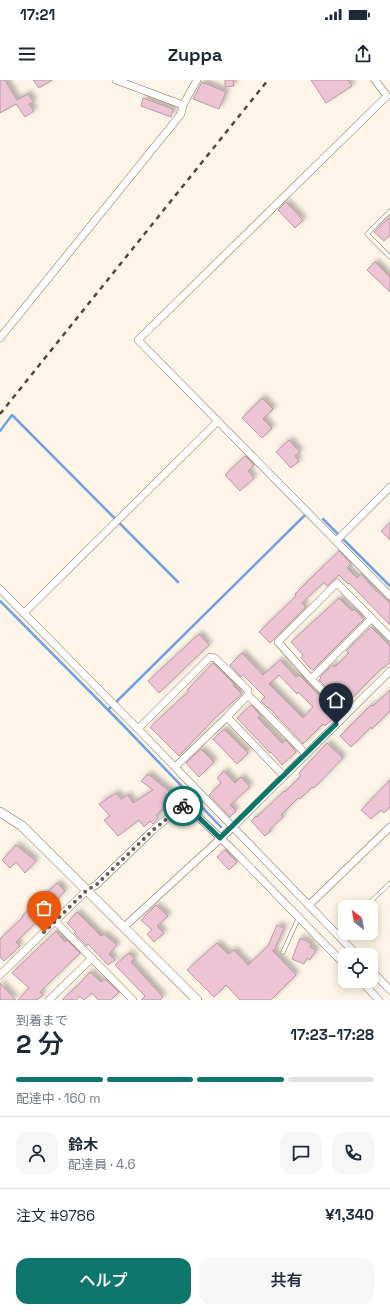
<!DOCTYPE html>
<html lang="ja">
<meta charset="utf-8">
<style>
:root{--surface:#fff;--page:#f6f6f7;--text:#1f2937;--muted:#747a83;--line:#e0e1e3;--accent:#0f766e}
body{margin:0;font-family:"Space Grotesk","Noto Sans JP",sans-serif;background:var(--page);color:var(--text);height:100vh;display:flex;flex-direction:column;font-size:15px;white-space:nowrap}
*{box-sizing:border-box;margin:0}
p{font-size:13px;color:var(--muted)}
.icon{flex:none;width:22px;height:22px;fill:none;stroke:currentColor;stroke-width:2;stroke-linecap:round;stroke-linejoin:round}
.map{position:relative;height:920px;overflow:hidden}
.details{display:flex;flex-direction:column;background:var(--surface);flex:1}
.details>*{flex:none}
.needle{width:26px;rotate:328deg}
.fabs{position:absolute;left:338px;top:820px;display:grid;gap:8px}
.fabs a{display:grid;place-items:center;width:40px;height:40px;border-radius:8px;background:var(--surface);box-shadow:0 2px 10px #0003;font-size:20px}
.pin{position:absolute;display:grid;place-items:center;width:34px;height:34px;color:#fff;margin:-41px -17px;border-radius:50% 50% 50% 0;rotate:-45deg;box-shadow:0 0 4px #0007}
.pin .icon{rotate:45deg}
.courier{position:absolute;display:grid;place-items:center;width:40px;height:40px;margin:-20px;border:3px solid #0f766e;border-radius:50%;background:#fff;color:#222;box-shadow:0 1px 5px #0007}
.summary em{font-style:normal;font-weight:600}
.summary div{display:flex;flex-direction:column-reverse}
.summary{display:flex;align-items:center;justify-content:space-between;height:68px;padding:0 16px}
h1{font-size:26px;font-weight:600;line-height:30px}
.bar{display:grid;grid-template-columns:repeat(4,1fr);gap:6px 4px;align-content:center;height:48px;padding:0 16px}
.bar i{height:5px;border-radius:3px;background:var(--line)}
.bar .current{background:var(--accent)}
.bar p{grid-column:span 4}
.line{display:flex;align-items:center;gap:10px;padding:0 16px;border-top:1px solid var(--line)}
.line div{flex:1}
.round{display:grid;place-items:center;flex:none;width:42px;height:42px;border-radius:12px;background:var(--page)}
.primary-button{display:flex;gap:8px;margin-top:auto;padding:8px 16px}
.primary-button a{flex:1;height:46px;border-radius:12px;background:var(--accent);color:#fff;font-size:16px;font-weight:600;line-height:46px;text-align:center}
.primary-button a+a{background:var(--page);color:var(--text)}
.status{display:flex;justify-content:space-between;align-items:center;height:28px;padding:0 20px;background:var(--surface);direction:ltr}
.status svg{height:11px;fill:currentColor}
header{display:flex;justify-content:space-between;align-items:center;height:52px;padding:0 16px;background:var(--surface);font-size:18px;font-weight:600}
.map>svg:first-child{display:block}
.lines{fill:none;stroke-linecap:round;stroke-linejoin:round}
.stream{stroke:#6ea2e3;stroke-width:2.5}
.building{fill:#ecc4d4;stroke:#bc97a6;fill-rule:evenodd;filter:url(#shadow)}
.service-casing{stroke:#816e50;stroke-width:4.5}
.minor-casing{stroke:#816e50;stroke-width:8}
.tertiary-casing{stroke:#816e50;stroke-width:10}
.service{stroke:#fff;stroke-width:3.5}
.minor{stroke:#fff;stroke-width:7}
.tertiary{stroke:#fff;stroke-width:9}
.rail{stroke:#50483e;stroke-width:2.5;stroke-dasharray:5 5;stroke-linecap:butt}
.done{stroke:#655e53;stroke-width:4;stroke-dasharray:0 7.2}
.route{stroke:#0f766e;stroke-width:5}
</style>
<div class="status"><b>17:21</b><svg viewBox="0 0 49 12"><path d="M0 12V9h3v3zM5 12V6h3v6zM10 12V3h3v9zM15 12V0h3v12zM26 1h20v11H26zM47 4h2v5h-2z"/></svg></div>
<header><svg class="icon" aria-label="menu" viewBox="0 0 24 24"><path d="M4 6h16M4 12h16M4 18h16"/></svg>Zuppa<svg class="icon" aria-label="share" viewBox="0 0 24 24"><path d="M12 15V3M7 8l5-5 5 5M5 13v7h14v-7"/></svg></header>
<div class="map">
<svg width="390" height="920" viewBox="0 0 390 920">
<defs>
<filter id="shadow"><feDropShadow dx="3.5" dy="-3.5" stdDeviation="2" flood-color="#0004"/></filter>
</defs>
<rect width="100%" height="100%" fill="#fef5e8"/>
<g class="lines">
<!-- stream -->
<path class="stream" d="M0 351 12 335 178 502
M323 439 390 506
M0 521 122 644 221 747
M108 630 305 435"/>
</g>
<!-- building -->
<path class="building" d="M0 0H5L17 20 28 14 34 22 29 24 34 31 25 37 16 24 0 33Z
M33 0H52L39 8Z
M225 0H233L234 6 225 7Z
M311 0H348L352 6 326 23Z
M202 2 226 12 219 29 193 19Z
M143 18 173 29 171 37 141 26Z
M286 122 303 140 295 148 278 130Z
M390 137V155L384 161 374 152Z
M375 182 390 197V212L367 190Z
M262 318 273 329 263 339 272 348 262 358 242 338Z
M289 360 300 372 295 376 299 381 291 388 276 372Z
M245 376 254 385 248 391 254 398 240 411 225 395Z
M390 443V460L381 451Z
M339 471 351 484 347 488 357 498 361 494 376 511H377L390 523V545L349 503 348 504 339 495 327 506 324 502 302 523 306 527 270 563 259 552 296 516 295 514 316 493Z
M339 518 352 531 354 529 364 539 313 590 311 589 301 578 303 575 291 562Z
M371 547 390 566V582L384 588 383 587 350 620 334 604 329 610 319 600 321 598 320 597 332 585 335 587 349 573 346 571Z
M199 554 209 565 159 613 148 601Z
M242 573 263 595 280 580 296 597 299 595 338 634 325 646 323 644 303 664 268 627V628L261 621 265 617 243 595 241 597 230 585ZM279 595 297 614 298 612 313 627 303 638 269 604Z
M213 583 234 604 233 605 242 614 214 639 179 676 150 647 189 611 187 610Z
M390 610V631L372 649 371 647 351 667 340 656 371 625 373 626Z
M251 625 260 635 258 638 282 663 286 660 296 672 282 685 271 672 270 673 237 638Z
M224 649 248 673 237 684 213 659Z
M327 663 343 678 314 708 312 707 300 719 298 718 281 735 283 737 269 750 271 751 265 756 251 741 256 736 257 737 284 711 285 712 301 696 299 693Z
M201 669 214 682 199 697 186 683Z
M224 691 235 703 241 697 250 707 230 725 236 731 230 737 209 715 221 703 217 698Z
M148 694 177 717 156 735 158 738 153 744 150 741 144 747 139 740 118 756 104 740 110 736 99 724 116 713 121 719 128 715 133 723 153 710 141 701Z
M390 700V727L384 733 381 730 371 739 361 730Z
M16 765 36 781 25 793 16 782 10 788 2 780Z
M225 770 237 782 229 790 217 777Z
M57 803 65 811 49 828 50 829 16 862 20 866 4 881 0 877V859L23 837 22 836Z
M156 825 168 836 157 846 164 853 154 862 147 854 152 850 141 840Z
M77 832 101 856 104 854 117 865 109 874 115 880 108 885 88 864 87 866 74 853 76 852 67 843Z
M277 845 284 848 274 871 272 870 296 895 271 920H240L226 905 214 917 187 890 217 863 228 874 234 870 248 885 268 866Z
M56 851 65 862 67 860 80 873 40 912 43 915 37 920H18L29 908 12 893Z
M300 858 311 863 310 867 316 870 310 880 307 878 304 884 292 879Z
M129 873 134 879 131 882 163 917 160 920H141L145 916 115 885Z
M90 892 101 902 105 899 119 912 111 920H98L92 913 84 920 80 916 76 920H62L81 902Z
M0 903 16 920H0Z"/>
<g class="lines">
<!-- service casing -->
<g class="service-casing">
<path id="service" d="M390 131 367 154 390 177
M365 827 390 803
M337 855 345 847
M283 872 299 837"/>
</g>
<!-- minor casing -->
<g class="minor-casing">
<path id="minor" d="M116 0 183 25
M375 0 387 16 138 260 390 516
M0 258 181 34 183 25 197 0
M336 461 390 407
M0 509 138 649 357 875
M24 533 218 341
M311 599 278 562 337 503 390 557
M346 634 311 599 372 538
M227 637 248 615 306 674
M138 649 210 577 215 578 248 610V615
M175 687 227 637 284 696
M309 825 390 747
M55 841 133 920
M124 847 233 747 390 591
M371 890 390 910
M0 895 87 810 96 805 153 750 182 726 188 727 232 769 345 885
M361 901 379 920
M49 920 92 878"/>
</g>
<!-- tertiary casing -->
<g class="tertiary-casing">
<path id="tertiary" d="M0 732 22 746 197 920"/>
</g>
<!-- service -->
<use href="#service" class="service"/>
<!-- minor -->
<use href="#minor" class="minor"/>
<!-- tertiary -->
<use href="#tertiary" class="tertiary"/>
<!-- rail -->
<path class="rail" d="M0 334 268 0"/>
</g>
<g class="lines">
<!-- done -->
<path class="done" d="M44 852 87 810 96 805 153 750 183 726"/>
<!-- route -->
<path class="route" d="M183 726 188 727 220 758 336 644"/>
</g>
</svg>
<div class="fabs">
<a><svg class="needle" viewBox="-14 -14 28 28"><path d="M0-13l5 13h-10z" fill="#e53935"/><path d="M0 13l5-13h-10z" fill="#747a83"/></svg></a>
<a><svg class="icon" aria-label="locate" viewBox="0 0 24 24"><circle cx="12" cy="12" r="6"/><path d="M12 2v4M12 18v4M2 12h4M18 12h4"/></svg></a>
</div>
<div class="pin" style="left:44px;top:852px;background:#ea580c"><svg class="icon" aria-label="bag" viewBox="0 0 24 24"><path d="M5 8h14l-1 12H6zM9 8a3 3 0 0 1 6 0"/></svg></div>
<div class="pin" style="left:336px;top:644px;background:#1f2937"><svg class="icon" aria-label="home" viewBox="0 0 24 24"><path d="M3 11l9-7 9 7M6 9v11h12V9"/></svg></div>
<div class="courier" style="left:183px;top:726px"><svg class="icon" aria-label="bike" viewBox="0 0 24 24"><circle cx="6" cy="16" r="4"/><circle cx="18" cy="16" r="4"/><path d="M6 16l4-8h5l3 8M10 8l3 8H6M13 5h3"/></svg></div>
</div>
<section class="details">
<div class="summary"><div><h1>2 分</h1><p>到着まで</p></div><em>17:23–17:28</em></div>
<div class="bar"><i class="current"></i><i class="current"></i><i class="current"></i><i></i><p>配達中 · 160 m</p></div>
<div class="line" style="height:72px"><a class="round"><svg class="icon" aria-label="person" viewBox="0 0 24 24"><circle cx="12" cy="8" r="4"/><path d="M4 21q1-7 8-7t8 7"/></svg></a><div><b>鈴木</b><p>配達員 · 4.6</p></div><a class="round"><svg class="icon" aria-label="chat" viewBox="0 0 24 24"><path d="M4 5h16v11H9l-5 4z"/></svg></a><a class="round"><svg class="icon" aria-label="phone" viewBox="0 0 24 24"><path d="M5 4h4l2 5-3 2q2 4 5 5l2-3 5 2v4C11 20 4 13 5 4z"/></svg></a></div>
<div class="line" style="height:52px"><div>注文 #9786</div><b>¥1,340</b></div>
<div class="primary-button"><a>ヘルプ</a><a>共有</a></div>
</section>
